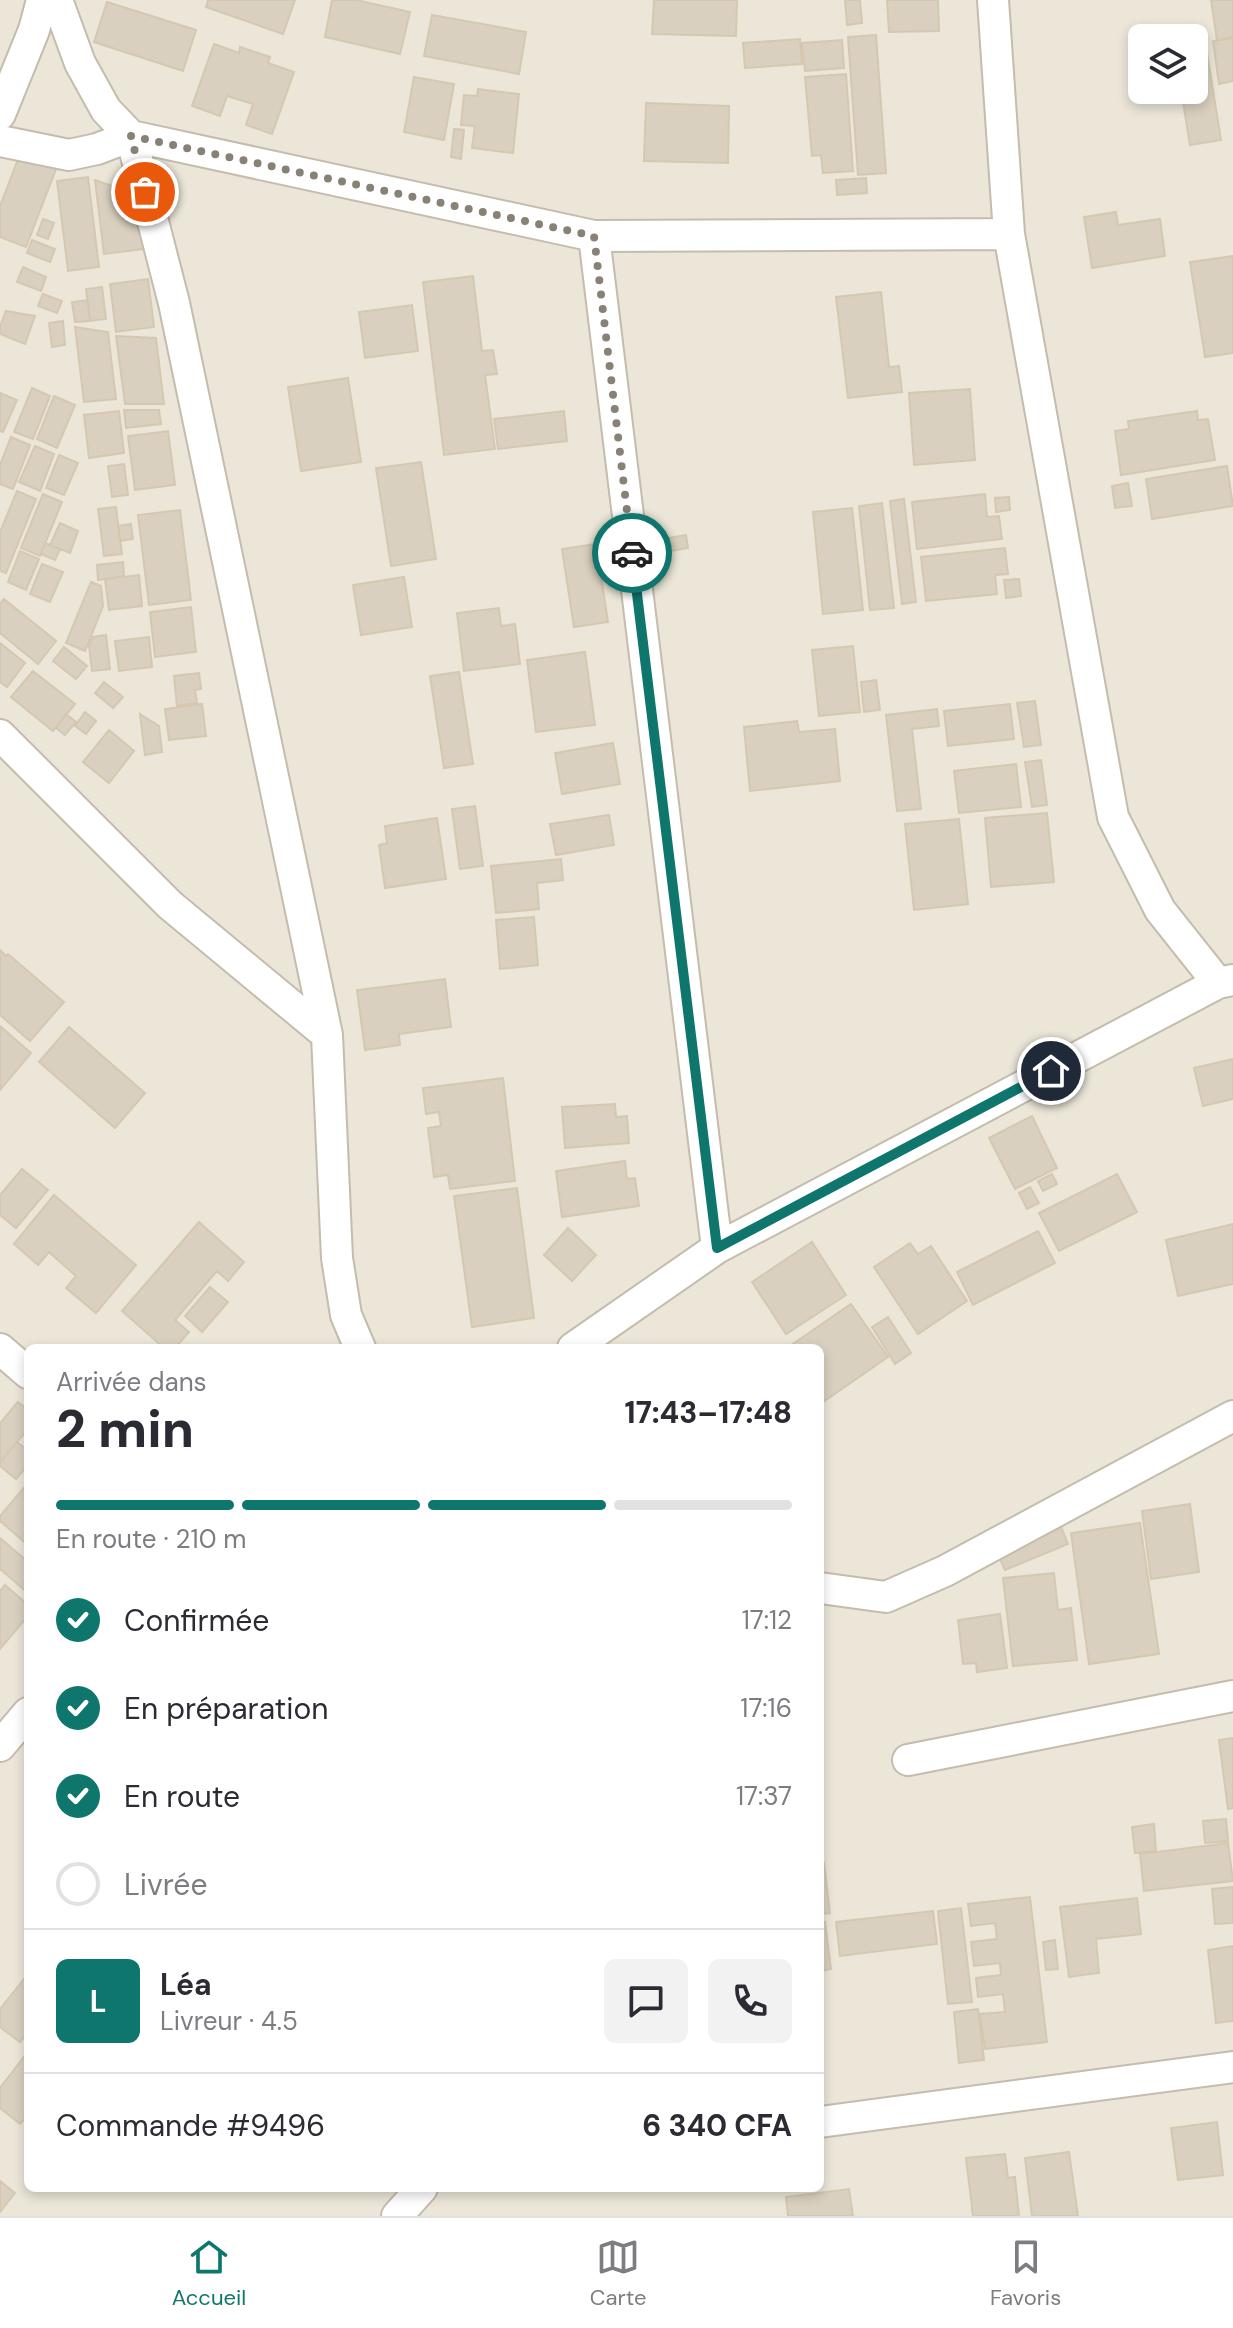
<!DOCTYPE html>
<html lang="fr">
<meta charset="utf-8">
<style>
:root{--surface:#fff;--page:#f2f2f3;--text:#2b2b33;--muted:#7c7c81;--line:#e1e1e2;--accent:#0f766e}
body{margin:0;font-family:"DM Sans",sans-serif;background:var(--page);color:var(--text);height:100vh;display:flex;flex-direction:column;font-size:30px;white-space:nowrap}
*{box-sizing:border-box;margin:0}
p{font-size:26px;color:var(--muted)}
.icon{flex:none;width:44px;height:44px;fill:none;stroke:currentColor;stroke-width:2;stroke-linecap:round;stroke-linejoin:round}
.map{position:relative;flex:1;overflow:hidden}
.side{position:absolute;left:24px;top:1344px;width:800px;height:848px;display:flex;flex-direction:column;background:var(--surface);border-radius:12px;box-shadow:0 4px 12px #0003}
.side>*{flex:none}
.buttons{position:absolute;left:1128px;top:24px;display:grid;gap:16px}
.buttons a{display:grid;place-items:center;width:80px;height:80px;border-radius:12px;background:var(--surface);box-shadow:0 4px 12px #0003;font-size:40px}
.pin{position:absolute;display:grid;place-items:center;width:68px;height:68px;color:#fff;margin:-34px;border:4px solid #fff;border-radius:50%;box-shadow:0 2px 8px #0007}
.courier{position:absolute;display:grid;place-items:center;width:80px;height:80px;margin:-40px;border:6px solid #0f766e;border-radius:50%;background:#fff;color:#222;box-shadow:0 2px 10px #0007}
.overview em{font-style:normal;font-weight:800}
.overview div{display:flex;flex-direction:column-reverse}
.overview{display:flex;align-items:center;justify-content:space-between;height:136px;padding:0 32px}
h1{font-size:52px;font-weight:800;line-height:60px}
.bar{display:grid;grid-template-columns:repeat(4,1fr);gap:12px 8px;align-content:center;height:96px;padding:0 32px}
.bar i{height:10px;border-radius:6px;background:var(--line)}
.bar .selected{background:var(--accent)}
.bar p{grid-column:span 4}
.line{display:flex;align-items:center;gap:20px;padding:0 32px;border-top:2px solid var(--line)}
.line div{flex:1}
.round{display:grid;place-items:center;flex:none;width:84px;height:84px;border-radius:12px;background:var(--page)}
ol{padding:0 32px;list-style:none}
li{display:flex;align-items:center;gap:24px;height:88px}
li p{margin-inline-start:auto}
li .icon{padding:8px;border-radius:50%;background:var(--accent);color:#fff;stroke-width:4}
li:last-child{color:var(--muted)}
li i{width:44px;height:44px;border:4px solid var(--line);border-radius:50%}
.tab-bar{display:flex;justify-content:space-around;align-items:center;height:112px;border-top:2px solid var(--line);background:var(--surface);font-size:22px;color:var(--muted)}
.tab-bar a{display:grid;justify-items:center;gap:4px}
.tab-bar .selected{color:var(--accent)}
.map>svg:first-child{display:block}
.residential{fill:#ebe6d8;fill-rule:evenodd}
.building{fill:#dad0bf;stroke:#d5c8b1;stroke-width:2}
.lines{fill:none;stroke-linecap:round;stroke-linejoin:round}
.street-casing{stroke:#c4bcac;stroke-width:34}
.street{stroke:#fff;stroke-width:30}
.done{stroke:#888276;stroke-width:8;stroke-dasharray:0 14.4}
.route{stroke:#0f766e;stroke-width:10}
</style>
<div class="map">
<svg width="1233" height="2216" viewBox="0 0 1233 2216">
<rect width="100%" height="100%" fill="#f7f3eb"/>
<!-- residential -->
<path class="residential" d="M0 0H1233V2216H0ZM1142 38H1194V90H1142ZM28 1348H820V2188H28Z"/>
<!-- building -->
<path class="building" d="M208 0H295L283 34 206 7Z
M332 0H356L410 12 400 54 325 37Z
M654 0H737L736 36 652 34Z
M845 0H860L862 23 847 25Z
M887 0H938L939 31 889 32Z
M1211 0H1233V37L1217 40Z
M107 2 196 30 183 71 94 42Z
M432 15 526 32 519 74 424 56Z
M876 35 886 173 858 175 848 37Z
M1233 38V81L1219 84 1213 41Z
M800 39 802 64 745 68 743 43Z
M842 40 844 68 805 71 802 43Z
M214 44 239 53 240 47 270 57 268 63 294 72 272 134 246 125 253 104 227 96 220 116 192 106Z
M1206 47 1221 140 1190 145 1181 90H1194V49Z
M846 74 853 171 823 173 821 155 812 156 805 77Z
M414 77 454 84 444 140 404 132Z
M478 89 519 94 513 153 472 148 475 126 461 125 464 95 477 96Z
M646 103 729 106 728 163 644 161Z
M454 129 464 130 461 159 451 157Z
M20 154 56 169 26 247 0 237V206Z
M88 177 99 267 68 271 57 181Z
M866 178 867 193 837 195 836 180Z
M95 180 138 195 144 249 104 254Z
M1116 212 1118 225 1160 219 1165 256 1092 268 1084 217Z
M43 219 54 223 48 239 37 235Z
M32 240 55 249 50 262 27 253Z
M1233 256V353L1205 357 1190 262Z
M23 267 46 277 41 291 17 282Z
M473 276 482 351 493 350 497 374 485 375 495 449 444 455 423 282Z
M148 279 154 327 116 332 110 284Z
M102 287 106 319 90 321 86 289Z
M881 292 889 367 899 366 902 392 848 398 836 297Z
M43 294 62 301 57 313 38 306Z
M88 300 90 321 75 322 72 302Z
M412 305 418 351 365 358 359 312Z
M6 311 35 316 25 344 0 334V326Z
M63 321 65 345 52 347 49 323Z
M75 327 108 332 116 399 84 402Z
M116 336 156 338 164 404H125Z
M348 378 361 462 301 471 288 387Z
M32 388 50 396 33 439 14 432Z
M970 389 975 460 914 465 909 393Z
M0 393 17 400 3 432 0 431Z
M54 396 75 405 57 448 37 439Z
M124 410H159L161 424 126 428Z
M119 411 124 453 89 458 84 415Z
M564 411 567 441 498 449 494 419Z
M1197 411 1198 420 1208 419 1215 460 1121 475 1115 431 1129 429 1128 421Z
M168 431 175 485 135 490 128 436Z
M11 437 30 445 13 489 0 484V465Z
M35 446 54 454 40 491 19 482Z
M59 455 78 463 64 495 46 488Z
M421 462 436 559 391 566 376 468Z
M124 464 128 495 112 497 108 466Z
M1227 466 1233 506 1152 519 1146 479Z
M1128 483 1132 506 1115 508 1112 486Z
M17 491 36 499 6 573 0 571V532Z
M43 494 62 502 40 556 21 548Z
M985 494 987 517 999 516 1002 539 917 549 912 502Z
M1009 497 1010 510 996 512 995 498Z
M904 499 916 602 902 604 890 501Z
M882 503 894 608 870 610 859 506Z
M116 507 122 554 104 556 98 509Z
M852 508 863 610 823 614 813 512Z
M180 510 191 600 149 605 138 515Z
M60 523 78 531 70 553 50 545Z
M131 524 133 539 120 541 118 526Z
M686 535 688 548 665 552 663 539Z
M45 543 60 549 55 560 41 554Z
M596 544 608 622 574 627 562 549Z
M1005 548 1008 574 995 575 997 594 926 601 921 557Z
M20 551 39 559 26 590 8 582Z
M123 562 124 576 98 580 97 565Z
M42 564 63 572 50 602 30 594Z
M139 575 142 606 109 610 105 579Z
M404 577 412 627 361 635 353 585Z
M1019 579 1021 596 1006 598 1004 580Z
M91 582 101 586 103 606 85 651 66 643Z
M4 599 56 641 38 664 0 633V604Z
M191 607 196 652 155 657 150 612Z
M499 608 501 626 515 624 520 664 464 671 457 613Z
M106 635 110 669 92 671 89 646 93 637Z
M149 637 152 667 119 671 115 641Z
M0 643 25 663 7 687 0 682Z
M853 646 860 712 819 716 812 650Z
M64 647 87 666 76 679 53 661Z
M585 652 595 725 536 732 527 660Z
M33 671 75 704 53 731 11 697Z
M459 672 473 764 444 768 430 676Z
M199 673 201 689 195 690 197 703 177 706 174 676Z
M876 680 880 710 864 712 861 682Z
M104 682 123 697 113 708 95 693Z
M1035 701 1041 745 1024 747 1017 703Z
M202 704 206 736 169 740 165 709Z
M1010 704 1014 739 948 746 944 711Z
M937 709 939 726 912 729 921 809 897 811 886 715Z
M85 712 96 721 86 734 75 726Z
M66 714 76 722 65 735 56 728Z
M140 714 159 726 162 752 145 755Z
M797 721 799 732 835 729 840 781 750 791 744 727Z
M109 730 134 751 109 783 83 762Z
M613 743 620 784 562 794 555 753Z
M1041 760 1047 805 1032 807 1025 762Z
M1016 764 1021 807 959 813 954 771Z
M475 806 483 866 460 869 452 809Z
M1047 813 1054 882 991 887 985 818Z
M609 815 614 845 556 855 550 824Z
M437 818 446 879 385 888 379 845 387 843 385 826Z
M959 819 968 904 914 910 905 824Z
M561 859 563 880 537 883 539 909 496 913 491 866Z
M534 917 538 965 500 969 496 920Z
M0 950 6 956 8 954 64 1002 30 1041 0 1015Z
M445 979 451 1027 399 1034 400 1045 365 1050 357 990Z
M0 1026 31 1053 0 1090Z
M69 1027 145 1093 115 1128 39 1062Z
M1233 1059V1099L1203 1106 1194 1068Z
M503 1078 515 1181 450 1189 448 1175 434 1177 428 1128 441 1126 439 1112 426 1114 423 1088Z
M615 1104 616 1117 627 1116 629 1143 565 1148 562 1107Z
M1032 1116 1057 1168 1015 1189 989 1138Z
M625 1161 627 1179 635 1178 639 1206 562 1217 556 1171Z
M22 1169 48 1190 16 1228 0 1215V1195Z
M1052 1174 1057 1184 1043 1191 1038 1181Z
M1117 1174 1137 1212 1059 1251 1039 1213Z
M1030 1187 1039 1203 1027 1209 1019 1193Z
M517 1188 534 1318 472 1327 454 1196Z
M54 1195 136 1265 96 1313 66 1288 76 1276 49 1252 38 1265 14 1244Z
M199 1222 244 1262 228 1281 217 1271 175 1320 189 1332 175 1348H164L122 1311Z
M1233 1224V1284L1178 1296 1166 1240Z
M568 1228 596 1255 572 1281 544 1255Z
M1038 1231 1055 1263 973 1305 957 1272Z
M812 1242 846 1295 786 1334 752 1282Z
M910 1243 918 1254 931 1246 967 1301 918 1334 874 1267Z
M210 1287 228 1302 202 1332 185 1316Z
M851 1304 888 1357 820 1404V1348H787Z
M888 1317 911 1353 895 1364 872 1327Z
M18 1402 28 1410V1429L0 1462V1423Z
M17 1442 28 1451V1465L16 1479 0 1466V1462Z
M28 1483V1545L0 1521V1516Z
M1190 1504 1199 1572 1151 1579 1142 1511Z
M1140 1523 1159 1654 1089 1664 1071 1533Z
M1061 1527 1068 1544 1005 1570 997 1552Z
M0 1538 28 1562V1593L0 1569Z
M1054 1573 1058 1610 1071 1608 1077 1660 1013 1666 1003 1578Z
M5 1585 28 1605V1616L0 1649V1591Z
M1000 1614 1007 1668 977 1672 976 1663 963 1664 958 1620Z
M1233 1738V1808L1228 1809 1219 1740Z
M1226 1819 1228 1841 1205 1843 1203 1821Z
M1154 1824 1156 1851 1135 1853 1132 1827Z
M1228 1843 1233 1881 1144 1891 1140 1854Z
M820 1863H824L830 1913 820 1914Z
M1233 1887V1923L1215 1924 1212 1889Z
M1030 1897 1047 2042 985 2049 980 2014 1005 2012 1003 1994 978 1997 976 1978 1001 1975 1000 1963 974 1966 971 1942 997 1939 995 1923 971 1926 968 1904Z
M1137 1898 1141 1934 1096 1939 1099 1973 1069 1977 1060 1907Z
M961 1908 972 2002 948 2004 938 1911Z
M933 1911 937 1944 840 1956 836 1922Z
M825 1922 831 1969 820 1971V1923Z
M1055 1940 1058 1969 1046 1970 1043 1942Z
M1233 1946V2021L1216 2023 1208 1950Z
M28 1974V2032L20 2042 0 2027V2009Z
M978 2009 984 2060 959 2063 954 2012Z
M24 2057 28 2060V2115L20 2124 0 2108V2088Z
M1217 2122 1223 2175 1178 2180 1171 2128Z
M1069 2152 1078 2216H1032L1025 2158Z
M1005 2154 1008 2178 1015 2177 1019 2216H973L966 2158Z
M0 2181 15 2193 0 2212Z
M849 2189 853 2216H788L786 2197Z"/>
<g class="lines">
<!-- street casing -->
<g class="street-casing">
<path id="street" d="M57 0 80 63 106 110 131 136 174 303 327 1035 337 1258 346 1315 360 1348
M993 0 1009 234 1113 817 1160 910 1218 983
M0 114 34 30 42 0
M0 141 69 155 97 149 131 136 594 236 1009 234
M594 236 717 1248
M0 735 170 905 327 1035
M573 1348 717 1248 1218 983 1233 980
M0 1349 28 1373
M820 1588 886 1597 945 1571 1233 1416
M0 1746 28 1713
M908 1760 1233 1696
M820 2122 1233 2067
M397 2216 422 2188"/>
</g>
<!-- street -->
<use href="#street" class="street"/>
</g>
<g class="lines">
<!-- done -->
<path class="done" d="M145 192 131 136 594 236 632 553"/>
<!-- route -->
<path class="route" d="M632 553 717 1248 1051 1071"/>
</g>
</svg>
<div class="buttons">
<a><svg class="icon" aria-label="layers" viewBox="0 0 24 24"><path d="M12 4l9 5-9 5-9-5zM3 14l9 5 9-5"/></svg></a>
</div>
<div class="pin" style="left:145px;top:192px;background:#ea580c"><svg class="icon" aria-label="bag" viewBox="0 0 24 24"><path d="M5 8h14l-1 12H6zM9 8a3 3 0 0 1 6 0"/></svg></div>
<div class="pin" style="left:1051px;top:1071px;background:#1f2937"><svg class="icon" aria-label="home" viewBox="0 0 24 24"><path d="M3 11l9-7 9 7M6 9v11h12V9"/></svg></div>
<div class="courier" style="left:632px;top:553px"><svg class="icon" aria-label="car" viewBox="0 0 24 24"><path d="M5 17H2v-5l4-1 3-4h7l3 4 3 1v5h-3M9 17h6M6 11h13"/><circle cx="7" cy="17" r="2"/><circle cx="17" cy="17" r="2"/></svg></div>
<section class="side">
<div class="overview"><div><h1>2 min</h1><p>Arrivée dans</p></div><em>17:43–17:48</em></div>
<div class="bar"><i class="selected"></i><i class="selected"></i><i class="selected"></i><i></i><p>En route · 210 m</p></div>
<ol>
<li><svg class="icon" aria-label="check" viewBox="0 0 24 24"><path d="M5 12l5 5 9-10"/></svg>Confirmée<p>17:12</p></li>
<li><svg class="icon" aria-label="check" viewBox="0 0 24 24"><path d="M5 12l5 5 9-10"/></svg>En préparation<p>17:16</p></li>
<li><svg class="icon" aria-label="check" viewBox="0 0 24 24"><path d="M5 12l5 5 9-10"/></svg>En route<p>17:37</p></li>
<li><i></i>Livrée</li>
</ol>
<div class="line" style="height:144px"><b class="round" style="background:var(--accent);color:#fff">L</b><div><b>Léa</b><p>Livreur · 4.5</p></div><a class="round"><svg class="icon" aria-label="chat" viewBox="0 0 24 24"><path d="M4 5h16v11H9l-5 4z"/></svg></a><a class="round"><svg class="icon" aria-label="phone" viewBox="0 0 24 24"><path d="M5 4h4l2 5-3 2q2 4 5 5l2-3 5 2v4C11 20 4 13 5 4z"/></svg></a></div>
<div class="line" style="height:104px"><div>Commande #9496</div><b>6 340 CFA</b></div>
</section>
</div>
<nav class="tab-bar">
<a class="selected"><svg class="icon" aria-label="home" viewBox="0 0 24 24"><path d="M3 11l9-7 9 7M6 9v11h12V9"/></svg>Accueil</a>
<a><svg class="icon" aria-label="map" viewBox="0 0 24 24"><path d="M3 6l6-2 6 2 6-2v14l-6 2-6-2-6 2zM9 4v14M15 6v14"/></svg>Carte</a>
<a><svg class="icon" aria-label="saved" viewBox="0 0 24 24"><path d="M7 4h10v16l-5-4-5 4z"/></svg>Favoris</a>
</nav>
